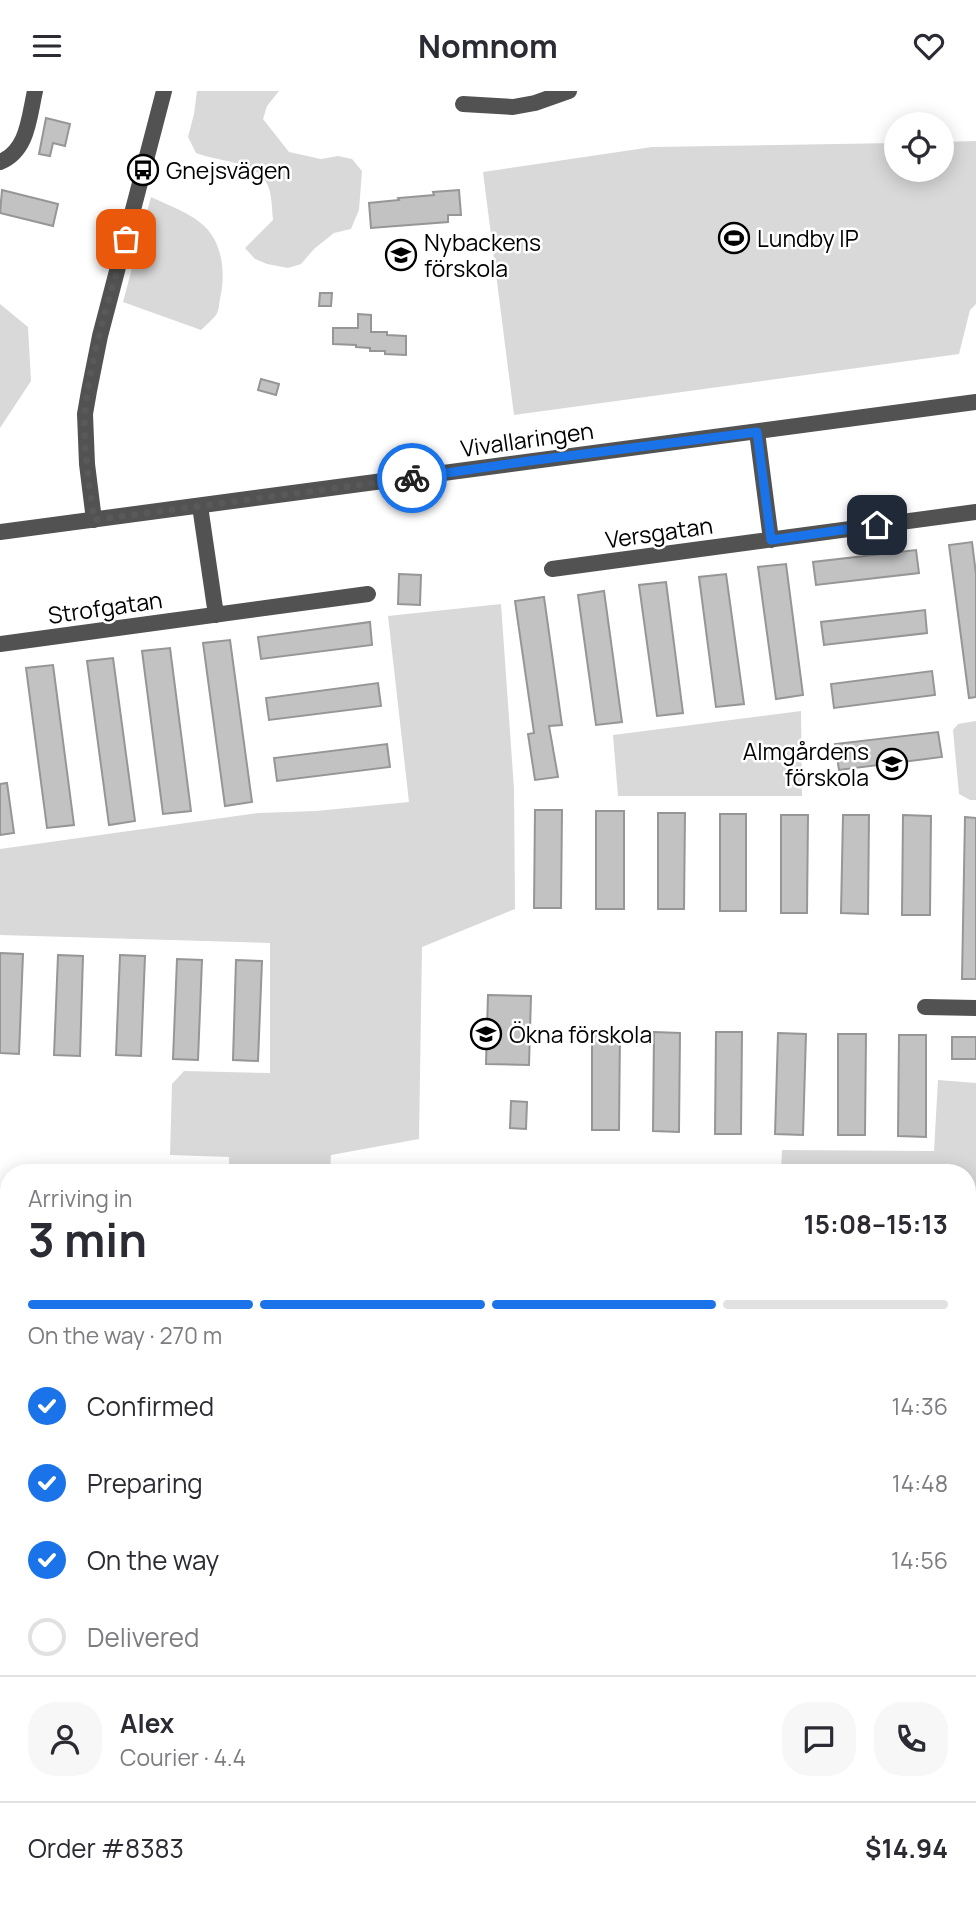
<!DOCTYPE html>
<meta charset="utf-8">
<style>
:root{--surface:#fff;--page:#f7f7f7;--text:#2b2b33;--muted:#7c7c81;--line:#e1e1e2;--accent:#1a73e8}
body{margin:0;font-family:Manrope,sans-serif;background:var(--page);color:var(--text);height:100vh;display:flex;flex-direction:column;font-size:26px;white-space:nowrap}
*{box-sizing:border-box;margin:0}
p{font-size:23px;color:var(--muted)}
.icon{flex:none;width:38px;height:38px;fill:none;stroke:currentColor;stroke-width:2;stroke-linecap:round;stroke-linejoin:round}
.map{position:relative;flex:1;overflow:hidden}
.panel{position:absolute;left:0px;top:1073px;width:976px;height:744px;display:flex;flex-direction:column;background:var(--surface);border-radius:28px 28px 0 0;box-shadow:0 4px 18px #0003}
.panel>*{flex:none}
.tools{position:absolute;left:884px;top:21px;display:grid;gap:14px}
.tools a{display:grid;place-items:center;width:70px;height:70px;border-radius:50%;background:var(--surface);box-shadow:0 4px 18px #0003;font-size:35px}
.pin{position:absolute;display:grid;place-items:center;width:60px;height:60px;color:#fff;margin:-30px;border-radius:14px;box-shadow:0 4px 10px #0006}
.courier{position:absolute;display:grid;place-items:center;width:70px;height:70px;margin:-35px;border:5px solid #1a73e8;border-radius:50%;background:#fff;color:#222;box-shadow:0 2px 9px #0007}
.summary em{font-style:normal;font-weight:700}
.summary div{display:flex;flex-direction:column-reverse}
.summary{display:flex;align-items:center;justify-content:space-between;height:119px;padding:0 28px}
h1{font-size:46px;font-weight:700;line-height:52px}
.bar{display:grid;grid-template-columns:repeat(4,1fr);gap:10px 7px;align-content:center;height:84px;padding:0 28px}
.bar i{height:9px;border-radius:5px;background:var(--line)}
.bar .on{background:var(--accent)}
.bar p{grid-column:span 4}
.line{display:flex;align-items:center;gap:18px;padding:0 28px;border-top:2px solid var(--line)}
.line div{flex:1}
.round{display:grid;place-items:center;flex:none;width:74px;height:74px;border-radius:28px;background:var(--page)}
ol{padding:0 28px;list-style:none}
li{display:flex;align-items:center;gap:21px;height:77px}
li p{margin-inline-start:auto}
li .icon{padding:7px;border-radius:50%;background:var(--accent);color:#fff;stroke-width:4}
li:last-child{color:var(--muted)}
li i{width:38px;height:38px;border:4px solid var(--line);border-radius:50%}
header{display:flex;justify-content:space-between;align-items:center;height:91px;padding:0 28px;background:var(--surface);font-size:32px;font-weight:700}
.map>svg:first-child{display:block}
.green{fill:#d9d9d9}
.building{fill:#c2c2c2;stroke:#969696;stroke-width:2}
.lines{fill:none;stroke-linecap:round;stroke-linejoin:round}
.minor{stroke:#525252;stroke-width:16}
.done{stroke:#595959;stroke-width:7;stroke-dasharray:0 12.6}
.route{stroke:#1a73e8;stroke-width:9}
.labels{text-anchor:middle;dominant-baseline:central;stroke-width:5;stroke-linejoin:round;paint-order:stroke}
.poi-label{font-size:23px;fill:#000;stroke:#fff;text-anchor:start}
.street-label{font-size:23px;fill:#000;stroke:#fff}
</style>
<header><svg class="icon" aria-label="menu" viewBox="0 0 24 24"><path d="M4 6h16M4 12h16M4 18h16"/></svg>Nomnom<svg class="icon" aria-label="heart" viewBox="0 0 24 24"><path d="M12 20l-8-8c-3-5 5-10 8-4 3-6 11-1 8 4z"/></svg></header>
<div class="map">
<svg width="976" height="1816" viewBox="0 0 976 1816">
<rect width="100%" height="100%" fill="#fff"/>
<!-- green -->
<path class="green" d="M197 0H279L267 15 263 28 289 61 321 68 338 65 352 68 362 80 359 119 351 138 334 142 314 158 301 173 288 177 267 173 255 168 245 157 273 129C272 120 272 110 270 101 263 69 221 72 196 62L188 46 194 23Z
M976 50V213L970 219 959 263 514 324 483 81 652 56 896 52V79H942V51Z
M151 106C170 115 194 123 208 139 224 158 225 186 220 208 219 213 219 220 216 224 212 229 205 235 201 239L123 211Z
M0 213 28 236 31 290 0 337Z
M501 513 514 698 515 818 422 856 419 1048 331 1064 330 1081H229V1066L170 1064 172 993 184 980 270 982V852L0 844V758L258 722 316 720 409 711 388 525Z
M801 620 802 705H618L613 644Z
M976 630V709H970L959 703 953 639 958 633Z
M938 989 976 992V1112H968V1082L781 1081 782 1059 934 1060Z
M0 1185H9V1262L0 1261Z
M0 1491H9V1671L4 1665H0Z
M241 1808H465L464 1816H249Z"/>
<!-- building -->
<path class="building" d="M46 27 70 33 65 55 53 52 50 65 39 63Z
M2 99 58 113 53 135 0 122Z
M459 99 461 124H448V131L371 137 369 112 399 109 398 107 434 104 433 101Z
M320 202H332L331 215H319Z
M358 223 371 224V241H387V244L406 245V264L385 263V260H370V257L356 256V254L333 253V237H358Z
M261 288 279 293 276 304 258 299Z
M972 451 976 483V606L969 607 949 454Z
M916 459 919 482 816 494 813 471Z
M786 473 803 604 776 608 758 476Z
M399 483 421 484 420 514 398 513Z
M726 483 744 613 716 616 699 486Z
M666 491 683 622 657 625 639 494Z
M604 500 622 631 596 634 578 504Z
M544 506 562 634 549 635 558 686 535 689 528 643 534 642 515 510Z
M925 519 927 542 824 554 821 531Z
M370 531 372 554 261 568 258 546Z
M230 549 252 711 225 715 203 552Z
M170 557 191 720 163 723 142 560Z
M113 567 135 730 109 734 87 570Z
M53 574 74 734 47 737 26 577Z
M932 580 935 604 834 617 831 593Z
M378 592 381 615 269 629 266 607Z
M938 641 942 666 839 679 835 653Z
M387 653 390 676 277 690 274 667Z
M7 692 14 742 0 744V693Z
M535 719H562L561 817H534Z
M596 720H624V818H596Z
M658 722H685L684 818H658Z
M720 723H746V820H720Z
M781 724H808L807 822H781Z
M843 724H869L868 823 841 822Z
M903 724 931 725 930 824H902Z
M965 726 976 727V888H962Z
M0 862 23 863 19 963 0 962Z
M58 864 83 865 80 965 54 964Z
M120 864 145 865 141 965 116 964Z
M177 868 202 869 198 969 173 968Z
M236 869 262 870 258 970 233 969Z
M488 904 531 905 529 974 486 973Z
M592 939H620L619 1039H592Z
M654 941 680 942 679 1041 653 1040Z
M716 941H742L741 1043H715Z
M778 942 806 943 803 1044 775 1043Z
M838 943H866L865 1044H838Z
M899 944H926V1046L898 1045Z
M952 946H976V968H952Z
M511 1010 527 1011 526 1038 510 1037Z"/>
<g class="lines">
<!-- minor -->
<path class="minor" d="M463 13 513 16 535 12 569 0
M0 71C28 60 29 26 35 0
M757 341 771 449
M200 415 216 524
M94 429 87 373 85 323 89 300 100 245 164 0
M0 441 976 311
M552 478 976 421
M0 553 368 503
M925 916 976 917
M968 1564H976
M968 1589H976
M968 1613 976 1614
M0 1797 9 1799"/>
</g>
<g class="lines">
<!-- done -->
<path class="done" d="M126 148C111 202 90 265 85 321 82 353 90 396 94 429L412 387"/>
<!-- route -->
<path class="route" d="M412 387 529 370 757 341 771 449 877 434"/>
</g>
<!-- icons -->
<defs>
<g id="bus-ring" transform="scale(1.575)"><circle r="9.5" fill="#fff" stroke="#000" stroke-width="1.5"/><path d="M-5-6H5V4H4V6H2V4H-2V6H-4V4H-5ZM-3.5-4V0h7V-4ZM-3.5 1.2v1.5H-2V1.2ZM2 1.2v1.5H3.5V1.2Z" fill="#000"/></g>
<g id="stadium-ring" transform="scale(1.575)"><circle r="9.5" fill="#fff" stroke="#000" stroke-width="1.5"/><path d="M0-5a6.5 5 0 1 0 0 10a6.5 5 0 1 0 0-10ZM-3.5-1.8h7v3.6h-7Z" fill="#000"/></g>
<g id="school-ring" transform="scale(1.575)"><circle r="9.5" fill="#fff" stroke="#000" stroke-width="1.5"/><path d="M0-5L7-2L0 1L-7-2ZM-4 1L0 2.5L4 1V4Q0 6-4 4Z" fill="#000"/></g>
</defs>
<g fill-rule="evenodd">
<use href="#bus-ring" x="143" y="79"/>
<use href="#stadium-ring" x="734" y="147"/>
<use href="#school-ring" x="401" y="164"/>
<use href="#school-ring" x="892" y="673"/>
<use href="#school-ring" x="486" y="943"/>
</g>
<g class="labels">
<!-- poi labels -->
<g class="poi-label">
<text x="166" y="79">Gnejsvägen</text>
<text x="757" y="147">Lundby IP</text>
<text x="424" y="151">Nybackens<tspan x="424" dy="26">förskola</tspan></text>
<text x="869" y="660" text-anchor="end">Almgårdens<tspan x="869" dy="26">förskola</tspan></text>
<text x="509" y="943">Ökna förskola</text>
</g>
<!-- street labels -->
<g class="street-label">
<text transform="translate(527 348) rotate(-8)">Vivallaringen</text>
<text transform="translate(659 441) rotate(-8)">Versgatan</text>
<text transform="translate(105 516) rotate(-8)">Strofgatan</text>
</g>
</g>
</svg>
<div class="tools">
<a><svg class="icon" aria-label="locate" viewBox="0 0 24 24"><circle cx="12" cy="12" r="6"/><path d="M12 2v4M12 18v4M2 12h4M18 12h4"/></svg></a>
</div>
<div class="pin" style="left:126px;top:148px;background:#ea580c"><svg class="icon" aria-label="bag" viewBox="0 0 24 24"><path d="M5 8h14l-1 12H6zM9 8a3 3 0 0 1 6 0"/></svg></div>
<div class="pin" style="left:877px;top:434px;background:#1f2937"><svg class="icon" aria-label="home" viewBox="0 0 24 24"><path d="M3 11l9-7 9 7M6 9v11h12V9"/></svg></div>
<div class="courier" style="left:412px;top:387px"><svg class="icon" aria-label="bike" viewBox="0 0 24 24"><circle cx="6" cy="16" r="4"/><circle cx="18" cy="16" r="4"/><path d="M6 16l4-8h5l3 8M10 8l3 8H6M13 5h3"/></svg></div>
<section class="panel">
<div class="summary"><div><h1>3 min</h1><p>Arriving in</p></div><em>15:08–15:13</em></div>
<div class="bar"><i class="on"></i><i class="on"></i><i class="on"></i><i></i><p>On the way · 270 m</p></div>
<ol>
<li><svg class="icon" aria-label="check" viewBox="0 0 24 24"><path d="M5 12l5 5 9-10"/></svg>Confirmed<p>14:36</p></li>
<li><svg class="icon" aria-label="check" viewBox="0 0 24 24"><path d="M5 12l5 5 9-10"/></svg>Preparing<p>14:48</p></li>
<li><svg class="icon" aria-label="check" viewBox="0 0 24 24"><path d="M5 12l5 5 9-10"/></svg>On the way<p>14:56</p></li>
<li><i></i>Delivered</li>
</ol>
<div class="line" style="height:126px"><a class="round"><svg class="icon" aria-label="person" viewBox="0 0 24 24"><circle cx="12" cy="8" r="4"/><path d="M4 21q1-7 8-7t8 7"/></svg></a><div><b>Alex</b><p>Courier · 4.4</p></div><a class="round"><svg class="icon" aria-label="chat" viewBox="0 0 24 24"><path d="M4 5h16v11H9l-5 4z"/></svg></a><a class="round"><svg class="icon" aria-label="phone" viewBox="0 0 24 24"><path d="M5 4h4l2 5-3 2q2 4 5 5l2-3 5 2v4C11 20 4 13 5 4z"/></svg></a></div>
<div class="line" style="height:91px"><div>Order #8383</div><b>$14.94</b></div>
</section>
</div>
